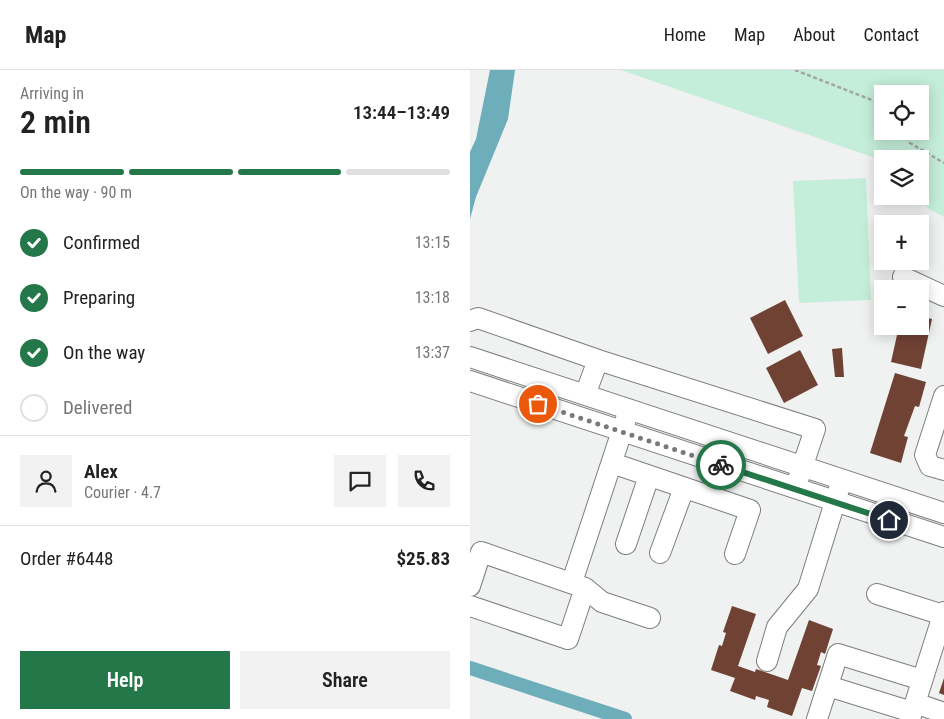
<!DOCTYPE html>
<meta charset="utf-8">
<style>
:root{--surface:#fff;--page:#f2f2f2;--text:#222;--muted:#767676;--line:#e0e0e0;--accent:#247749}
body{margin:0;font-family:"Roboto Condensed",sans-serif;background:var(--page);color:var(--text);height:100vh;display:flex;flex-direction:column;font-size:19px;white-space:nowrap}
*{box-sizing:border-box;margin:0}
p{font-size:16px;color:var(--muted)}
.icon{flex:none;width:28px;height:28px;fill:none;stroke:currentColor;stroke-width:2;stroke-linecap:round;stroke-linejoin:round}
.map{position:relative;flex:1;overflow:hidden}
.panel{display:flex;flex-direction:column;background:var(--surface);width:470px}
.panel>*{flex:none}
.controls{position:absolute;left:404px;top:15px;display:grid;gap:10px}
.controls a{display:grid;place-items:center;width:55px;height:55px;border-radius:0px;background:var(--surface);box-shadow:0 2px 12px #0003;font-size:25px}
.pin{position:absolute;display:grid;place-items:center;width:42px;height:42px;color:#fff;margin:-21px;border:2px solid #fff;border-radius:50%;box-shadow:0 1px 5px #0007}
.courier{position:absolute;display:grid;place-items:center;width:50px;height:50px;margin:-25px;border:4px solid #247749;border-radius:50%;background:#fff;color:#222;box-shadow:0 1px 6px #0007}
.head em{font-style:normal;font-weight:600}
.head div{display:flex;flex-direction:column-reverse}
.head{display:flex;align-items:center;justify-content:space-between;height:85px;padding:0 20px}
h1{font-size:32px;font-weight:600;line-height:38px}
.bar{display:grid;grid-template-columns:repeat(4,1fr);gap:8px 5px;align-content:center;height:60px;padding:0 20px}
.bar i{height:6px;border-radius:4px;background:var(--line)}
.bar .active{background:var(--accent)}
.bar p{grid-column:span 4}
.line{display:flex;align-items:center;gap:12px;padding:0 20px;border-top:1px solid var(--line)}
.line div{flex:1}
.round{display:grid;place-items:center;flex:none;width:52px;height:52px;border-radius:0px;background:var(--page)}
ol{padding:0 20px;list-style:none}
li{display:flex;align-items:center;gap:15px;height:55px}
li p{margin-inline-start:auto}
li .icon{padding:5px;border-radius:50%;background:var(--accent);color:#fff;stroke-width:4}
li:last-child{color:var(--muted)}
li i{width:28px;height:28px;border:2px solid var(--line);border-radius:50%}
.primary-button{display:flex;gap:10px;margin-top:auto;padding:10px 20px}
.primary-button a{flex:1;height:58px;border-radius:0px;background:var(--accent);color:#fff;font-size:20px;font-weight:600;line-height:58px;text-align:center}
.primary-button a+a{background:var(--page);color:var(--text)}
header{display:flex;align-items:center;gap:30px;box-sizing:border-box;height:70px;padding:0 25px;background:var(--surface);border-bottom:1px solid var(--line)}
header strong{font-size:24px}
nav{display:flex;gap:28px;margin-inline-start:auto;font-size:18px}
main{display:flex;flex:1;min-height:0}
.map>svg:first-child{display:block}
.green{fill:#c4eed9;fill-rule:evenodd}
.water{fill:#6eadba}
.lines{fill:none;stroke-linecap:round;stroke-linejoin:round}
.canal{stroke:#6eadba;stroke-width:14}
.building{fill:#704234}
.minor-casing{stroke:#7d7e7f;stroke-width:22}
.path{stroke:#a4a5a5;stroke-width:2.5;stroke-dasharray:4 2.5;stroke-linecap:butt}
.minor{stroke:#fff;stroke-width:20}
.done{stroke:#787979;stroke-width:5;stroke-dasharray:0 9}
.route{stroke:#247749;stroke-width:6}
</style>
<header>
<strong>Map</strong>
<nav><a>Home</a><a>Map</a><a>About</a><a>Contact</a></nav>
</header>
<main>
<section class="panel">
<div class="head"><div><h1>2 min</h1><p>Arriving in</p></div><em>13:44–13:49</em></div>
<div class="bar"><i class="active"></i><i class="active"></i><i class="active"></i><i></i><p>On the way · 90 m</p></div>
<ol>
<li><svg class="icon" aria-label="check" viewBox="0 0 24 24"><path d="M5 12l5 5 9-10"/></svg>Confirmed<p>13:15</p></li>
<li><svg class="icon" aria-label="check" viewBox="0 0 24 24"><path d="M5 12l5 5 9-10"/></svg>Preparing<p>13:18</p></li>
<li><svg class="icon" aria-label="check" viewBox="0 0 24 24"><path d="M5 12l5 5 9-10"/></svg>On the way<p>13:37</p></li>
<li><i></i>Delivered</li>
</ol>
<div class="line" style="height:90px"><a class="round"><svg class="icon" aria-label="person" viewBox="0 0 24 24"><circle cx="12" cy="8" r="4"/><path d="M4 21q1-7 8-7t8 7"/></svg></a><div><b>Alex</b><p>Courier · 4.7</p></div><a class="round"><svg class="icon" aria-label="chat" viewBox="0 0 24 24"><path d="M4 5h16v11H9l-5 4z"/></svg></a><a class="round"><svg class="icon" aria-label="phone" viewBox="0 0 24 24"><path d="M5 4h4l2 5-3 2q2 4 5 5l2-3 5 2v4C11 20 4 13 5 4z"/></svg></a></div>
<div class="line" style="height:65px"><div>Order #6448</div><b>$25.83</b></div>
<div class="primary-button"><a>Help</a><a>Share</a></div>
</section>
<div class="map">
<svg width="474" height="649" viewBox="0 0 474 649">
<rect width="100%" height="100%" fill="#f0f1f1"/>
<!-- green -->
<path class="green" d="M151 0H474V147L459 139 446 126H450V89H412V94L408 89ZM412 24H450V61H412Z
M396 108 401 230 329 233 323 111Z"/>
<!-- water -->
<path class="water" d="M20 0H45L38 49 6 127 0 149V82L6 69Z"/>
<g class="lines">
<!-- canal -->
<path class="canal" d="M0 598 155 649"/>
</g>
<!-- building -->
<path class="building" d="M315 230 333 266 298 284 280 248Z
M450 246 462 249 451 299 421 292 429 256H450Z
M372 278 374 307H365L362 279Z
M330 280 348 315 314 333 296 298Z
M425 303 456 312 449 337 445 336 434 366 438 367 431 393 400 383Z
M262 536 286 544 268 596 285 602 286 599 318 610 339 550 363 559 355 584 351 582 347 595 351 596 342 621 332 618 322 646 297 637 299 630 286 626 285 630 260 621 265 608 241 600 249 575 252 576 256 563 253 562Z
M474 608V625L469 623Z"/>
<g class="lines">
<!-- minor casing -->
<g class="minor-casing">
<path id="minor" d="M433 207 474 226
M0 251 8 248 128 290 345 359 328 410
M0 287 474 443
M0 311 474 467
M115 325 128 290
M474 326 455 385 460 396 474 400
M142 393 280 440 265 484
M156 474 179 406
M190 483 214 418
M102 512 156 349
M0 516 11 482 115 518 98 569 0 536
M115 518 132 532 180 548
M407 524 473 545
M297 591 307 557 338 519 369 419
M358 616 442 642
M445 633 474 643
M347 649 368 584 452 610
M440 649 474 542"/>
</g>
<!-- path -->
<path class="path" d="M325 0 412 34
M433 61 440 73 474 93"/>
<!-- minor -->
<use href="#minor" class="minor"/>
</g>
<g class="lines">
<!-- done -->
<path class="done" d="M68 334 251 395"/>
<!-- route -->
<path class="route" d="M251 395 419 450"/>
</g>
</svg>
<div class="controls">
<a><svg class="icon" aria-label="locate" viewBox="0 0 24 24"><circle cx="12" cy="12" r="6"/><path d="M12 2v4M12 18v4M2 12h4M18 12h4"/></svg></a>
<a><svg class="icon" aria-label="layers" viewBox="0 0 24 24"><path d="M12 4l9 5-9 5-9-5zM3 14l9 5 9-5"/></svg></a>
<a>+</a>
<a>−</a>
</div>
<div class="pin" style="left:68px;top:334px;background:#ea580c"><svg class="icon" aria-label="bag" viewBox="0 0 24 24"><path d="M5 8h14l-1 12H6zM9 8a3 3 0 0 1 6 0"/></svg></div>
<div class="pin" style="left:419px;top:450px;background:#1f2937"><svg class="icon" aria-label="home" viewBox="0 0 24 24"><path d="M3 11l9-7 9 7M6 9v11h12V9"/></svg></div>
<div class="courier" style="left:251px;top:395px"><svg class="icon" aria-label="bike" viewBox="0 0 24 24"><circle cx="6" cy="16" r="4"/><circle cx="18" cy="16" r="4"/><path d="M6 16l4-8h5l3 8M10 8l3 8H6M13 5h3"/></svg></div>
</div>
</main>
